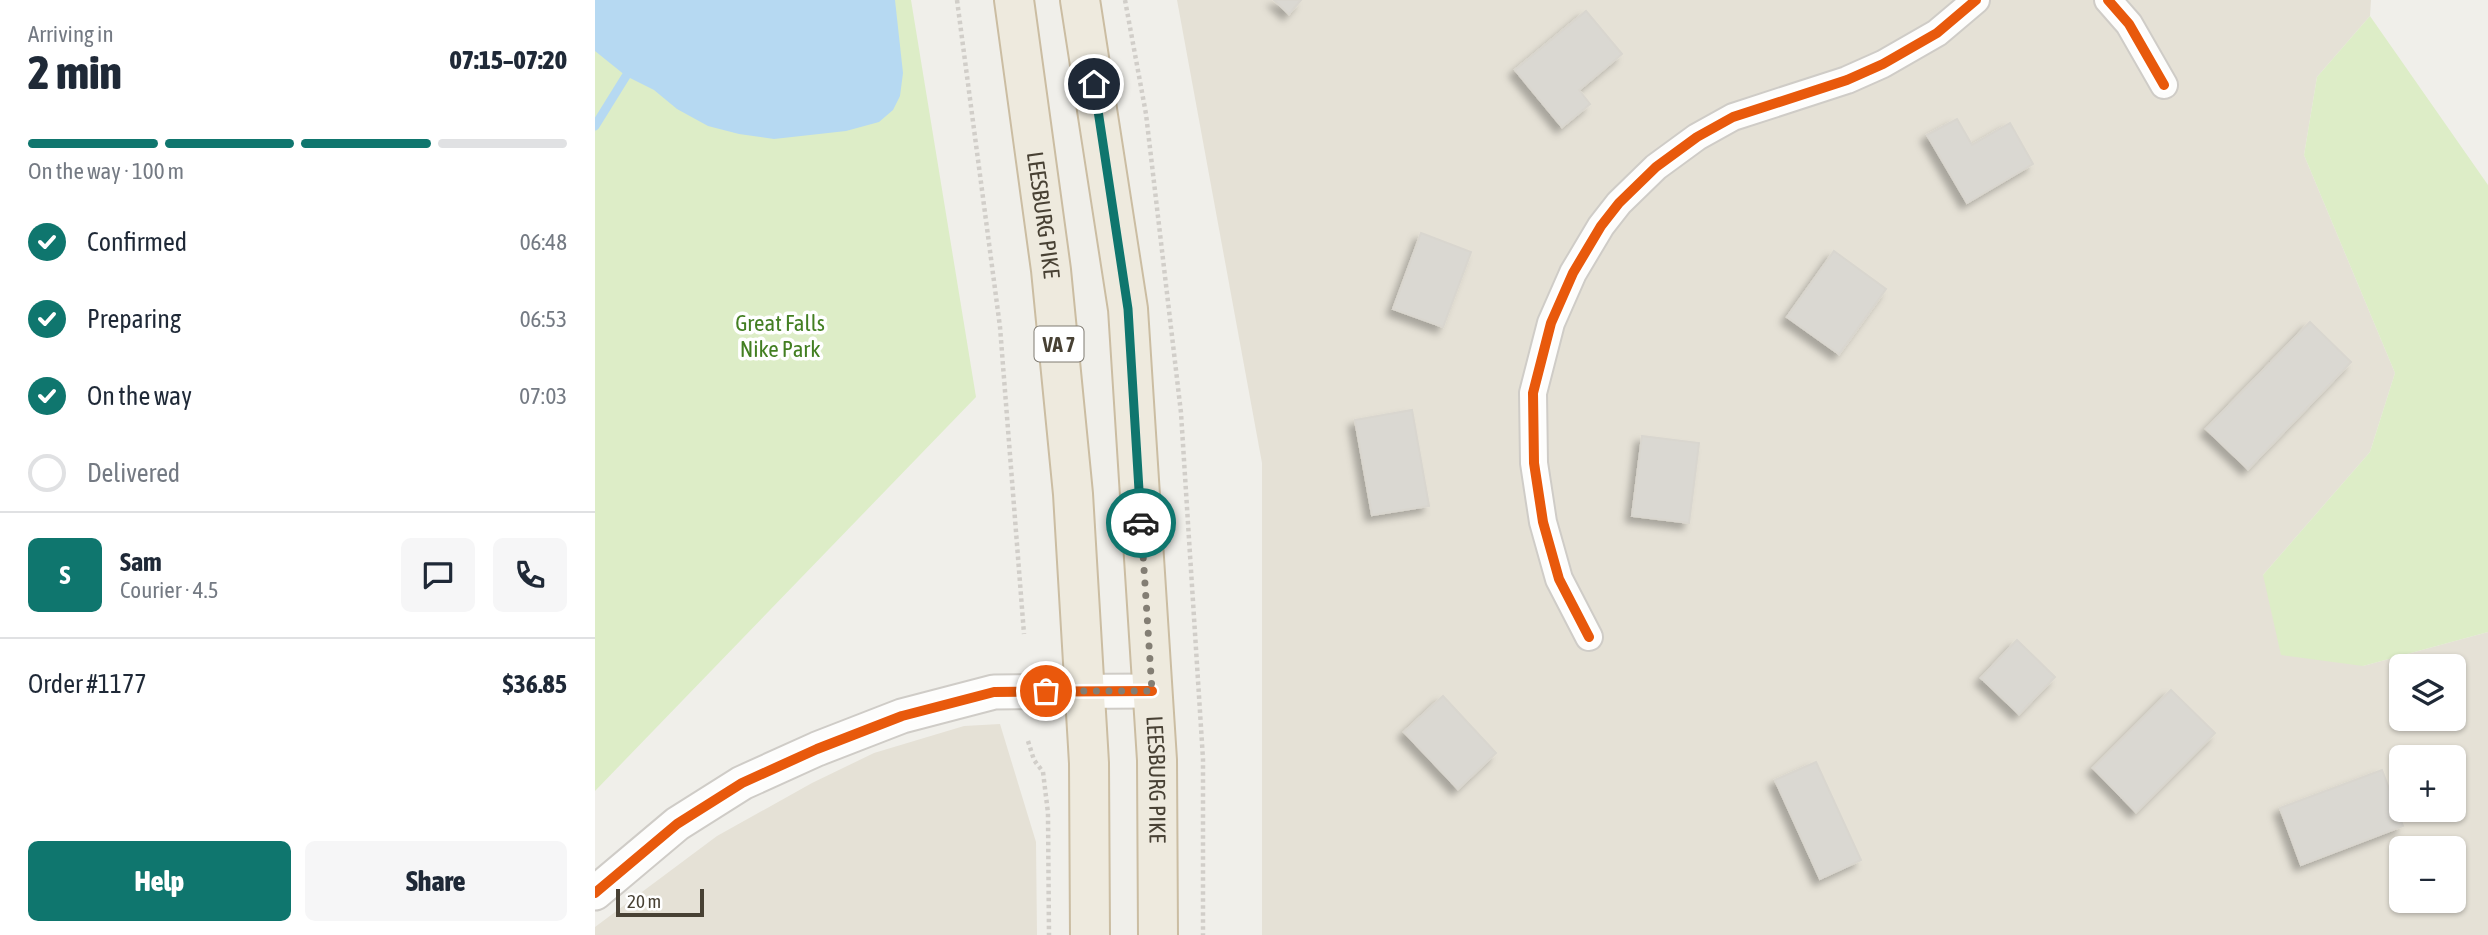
<!DOCTYPE html>
<meta charset="utf-8">
<style>
:root{--surface:#fff;--page:#f6f6f7;--text:#1f2937;--muted:#747a83;--line:#e0e1e3;--accent:#0f766e}
body{margin:0;font-family:"Asap Condensed",sans-serif;background:var(--page);color:var(--text);height:100vh;display:flex;flex-direction:column;font-size:26px;white-space:nowrap}
*{box-sizing:border-box;margin:0}
p{font-size:23px;color:var(--muted)}
.icon{flex:none;width:38px;height:38px;fill:none;stroke:currentColor;stroke-width:2;stroke-linecap:round;stroke-linejoin:round}
.map{position:relative;flex:1;overflow:hidden}
.side{display:flex;flex-direction:column;background:var(--surface);width:595px}
.side>*{flex:none}
.fabs{position:absolute;left:1794px;top:654px;display:grid;gap:14px}
.fabs a{display:grid;place-items:center;width:77px;height:77px;border-radius:10px;background:var(--surface);box-shadow:0 2px 5px #0004;font-size:35px}
.scale{position:absolute;left:21px;bottom:18px;width:88px;box-sizing:border-box;padding-left:7px;border:4px solid #484134;border-top:0;font-size:19px;line-height:24px;white-space:nowrap;color:#484134;-webkit-text-stroke:5px #fff;paint-order:stroke}
.pin{position:absolute;display:grid;place-items:center;width:60px;height:60px;color:#fff;margin:-30px;border:4px solid #fff;border-radius:50%;box-shadow:0 2px 7px #0007}
.courier{position:absolute;display:grid;place-items:center;width:70px;height:70px;margin:-35px;border:5px solid #0f766e;border-radius:50%;background:#fff;color:#222;box-shadow:0 2px 9px #0007}
.head em{font-style:normal;font-weight:800}
.head div{display:flex;flex-direction:column-reverse}
.head{display:flex;align-items:center;justify-content:space-between;height:119px;padding:0 28px}
h1{font-size:46px;font-weight:800;line-height:52px}
.bar{display:grid;grid-template-columns:repeat(4,1fr);gap:10px 7px;align-content:center;height:84px;padding:0 28px}
.bar i{height:9px;border-radius:5px;background:var(--line)}
.bar .on{background:var(--accent)}
.bar p{grid-column:span 4}
.line{display:flex;align-items:center;gap:18px;padding:0 28px;border-top:2px solid var(--line)}
.line div{flex:1}
.round{display:grid;place-items:center;flex:none;width:74px;height:74px;border-radius:10px;background:var(--page)}
ol{padding:0 28px;list-style:none}
li{display:flex;align-items:center;gap:21px;height:77px}
li p{margin-inline-start:auto}
li .icon{padding:7px;border-radius:50%;background:var(--accent);color:#fff;stroke-width:4}
li:last-child{color:var(--muted)}
li i{width:38px;height:38px;border:4px solid var(--line);border-radius:50%}
.cta{display:flex;gap:14px;margin-top:auto;padding:14px 28px}
.cta a{flex:1;height:80px;border-radius:10px;background:var(--accent);color:#fff;font-size:28px;font-weight:800;line-height:80px;text-align:center}
.cta a+a{background:var(--page);color:var(--text)}
main{display:flex;flex:1;min-height:0}
.map>svg:first-child{display:block}
.residential{fill:#e5e1d6;fill-rule:evenodd}
.green{fill:#ddedc7}
.water{fill:#b6d9f2}
.lines{fill:none;stroke-linecap:round;stroke-linejoin:round}
.stream{stroke:#b6d9f2;stroke-width:9}
.building{fill:#dad8d2;stroke:#d9d6cf;stroke-width:2;filter:url(#shadow)}
.minor-casing{stroke:#cfccc7;stroke-width:30}
.tertiary-casing{stroke:#cfccc7;stroke-width:37}
.trunk-casing{stroke:#cbbda2;stroke-width:42}
.path{stroke:#d1cec9;stroke-width:4.5;stroke-dasharray:3.5 3.5;stroke-linecap:butt}
.minor{stroke:#fdfdfc;stroke-width:26}
.tertiary{stroke:#fdfdfc;stroke-width:33}
.trunk{stroke:#eeeade;stroke-width:38}
.cycleway-casing{stroke:#fff;stroke-width:15}
.cycleway{stroke:#e8590c;stroke-width:10}
.done{stroke:#837e74;stroke-width:7;stroke-dasharray:0 12.6}
.route{stroke:#0f766e;stroke-width:9}
.labels{text-anchor:middle;dominant-baseline:central;stroke-width:7;stroke-linejoin:round;paint-order:stroke}
.shield{fill:#fff;stroke:#7f7a71;stroke-width:2}
.shield-label{font-size:21px;font-weight:bold;fill:#484134}
.street-label{font-size:23px;fill:#484134;stroke:#fff}
.park-label{font-size:23px;fill:#437f22;stroke:#fff}
</style>
<main>
<section class="side">
<div class="head"><div><h1>2 min</h1><p>Arriving in</p></div><em>07:15–07:20</em></div>
<div class="bar"><i class="on"></i><i class="on"></i><i class="on"></i><i></i><p>On the way · 100 m</p></div>
<ol>
<li><svg class="icon" aria-label="check" viewBox="0 0 24 24"><path d="M5 12l5 5 9-10"/></svg>Confirmed<p>06:48</p></li>
<li><svg class="icon" aria-label="check" viewBox="0 0 24 24"><path d="M5 12l5 5 9-10"/></svg>Preparing<p>06:53</p></li>
<li><svg class="icon" aria-label="check" viewBox="0 0 24 24"><path d="M5 12l5 5 9-10"/></svg>On the way<p>07:03</p></li>
<li><i></i>Delivered</li>
</ol>
<div class="line" style="height:126px"><b class="round" style="background:var(--accent);color:#fff">S</b><div><b>Sam</b><p>Courier · 4.5</p></div><a class="round"><svg class="icon" aria-label="chat" viewBox="0 0 24 24"><path d="M4 5h16v11H9l-5 4z"/></svg></a><a class="round"><svg class="icon" aria-label="phone" viewBox="0 0 24 24"><path d="M5 4h4l2 5-3 2q2 4 5 5l2-3 5 2v4C11 20 4 13 5 4z"/></svg></a></div>
<div class="line" style="height:91px"><div>Order #1177</div><b>$36.85</b></div>
<div class="cta"><a>Help</a><a>Share</a></div>
</section>
<div class="map">
<svg width="1893" height="935" viewBox="0 0 1893 935">
<defs>
<filter id="shadow"><feDropShadow dx="-6" dy="6" stdDeviation="3.5" flood-color="#0004"/></filter>
</defs>
<rect width="100%" height="100%" fill="#f0efea"/>
<!-- residential -->
<path class="residential" d="M582 0H1776L1775 16 1722 77 1709 155 1800 373 1775 452 1668 575 1768 666 1893 632V935H667V463ZM1806 667H1858V719H1806ZM1806 758H1858V810H1806ZM1806 849H1858V901H1806Z
M405 724 441 842 442 935H0V927L122 836 217 783 279 753 369 726Z"/>
<!-- green -->
<path class="green" d="M0 0H316L381 397 0 791Z
M1775 16 1893 185V632L1768 666 1686 655 1668 575 1775 452 1800 373 1709 155 1722 77Z"/>
<!-- water -->
<path class="water" d="M0 0H300L308 73 305 96 298 110 284 122 251 131 179 139 144 134 113 126 82 109 59 90 31 76 0 51Z"/>
<g class="lines">
<!-- stream -->
<path class="stream" d="M0 126 31 76"/>
</g>
<!-- building -->
<path class="building" d="M679 0H706L694 14Z
M991 11 1027 54 984 90 995 104 967 127 920 70Z
M1362 119 1377 145 1415 123 1438 164 1372 203 1332 135Z
M826 233 876 252 848 327 798 309Z
M1239 251 1291 289 1244 354 1192 317Z
M1715 322 1756 362 1653 469 1611 429Z
M817 410 834 506 777 515 760 420Z
M1047 436 1104 443 1094 523 1037 516Z
M1422 640 1460 677 1424 714 1386 678Z
M1576 690 1620 733 1541 812 1498 768Z
M848 696 901 753 863 789 809 732Z
M1221 762 1266 860 1225 879 1180 780Z
M1787 770 1808 826 1706 865 1685 808Z"/>
<g class="lines">
<!-- minor casing -->
<g class="minor-casing">
<path id="minor" d="M1513 0 1534 24 1569 85
M994 637 964 579 948 522 939 463 938 393 956 323 978 273 1006 226 1024 203 1061 167 1102 137 1138 117 1252 80 1288 64 1342 33 1381 0"/>
</g>
<!-- tertiary casing -->
<g class="tertiary-casing">
<path id="tertiary" d="M0 893 82 824 147 783 222 749 307 716 399 692 557 691"/>
</g>
<!-- trunk casing -->
<g class="trunk-casing">
<g id="trunk">
<path id="s1" d="M419 0 456 270 478 494 494 763 495 935"/>
<path id="s2" d="M485 0 533 309 562 760 563 935"/>
</g>
</g>
<!-- path -->
<path class="path" d="M362 0 405 327 429 634
M530 0 551 114 586 413 608 759V935
M433 741 439 760 448 772 453 813 454 935"/>
<!-- minor -->
<use href="#minor" class="minor"/>
<!-- tertiary -->
<use href="#tertiary" class="tertiary"/>
<!-- trunk -->
<use href="#trunk" class="trunk"/>
<!-- cycleway casing -->
<g class="cycleway-casing">
<path id="cycleway" d="M1513 0 1534 24 1569 85
M994 637 964 579 948 522 939 463 938 393 956 323 978 273 1006 226 1024 203 1061 167 1102 137 1138 117 1252 80 1288 64 1342 33 1381 0
M0 893 82 824 147 783 222 749 307 716 399 692 557 691"/>
</g>
<!-- cycleway -->
<use href="#cycleway" class="cycleway"/>
</g>
<g class="lines">
<!-- done -->
<path class="done" d="M451 691H557L546 523"/>
<!-- route -->
<path class="route" d="M499 84 533 309 546 523"/>
</g>
<g class="labels">
<!-- shield labels -->
<rect class="shield" x="439.5" y="326.5" width="49" height="35" rx="5"/>
<g class="shield-label">
<text x="464" y="344">VA 7</text>
</g>
<!-- street labels -->
<g class="street-label">
<text stroke="none"><textPath href="#s1" startOffset="217">LEESBURG PIKE</textPath></text>
<text stroke="none"><textPath href="#s2" startOffset="784">LEESBURG PIKE</textPath></text>
</g>
<!-- park labels -->
<g class="park-label">
<text x="185" y="323">Great Falls<tspan x="185" dy="26">Nike Park</tspan></text>
</g>
</g>
</svg>
<div class="fabs">
<a><svg class="icon" aria-label="layers" viewBox="0 0 24 24"><path d="M12 4l9 5-9 5-9-5zM3 14l9 5 9-5"/></svg></a>
<a>+</a>
<a>−</a>
</div>
<div class="scale">20 m</div>
<div class="pin" style="left:451px;top:691px;background:#ea580c"><svg class="icon" aria-label="bag" viewBox="0 0 24 24"><path d="M5 8h14l-1 12H6zM9 8a3 3 0 0 1 6 0"/></svg></div>
<div class="pin" style="left:499px;top:84px;background:#1f2937"><svg class="icon" aria-label="home" viewBox="0 0 24 24"><path d="M3 11l9-7 9 7M6 9v11h12V9"/></svg></div>
<div class="courier" style="left:546px;top:523px"><svg class="icon" aria-label="car" viewBox="0 0 24 24"><path d="M5 17H2v-5l4-1 3-4h7l3 4 3 1v5h-3M9 17h6M6 11h13"/><circle cx="7" cy="17" r="2"/><circle cx="17" cy="17" r="2"/></svg></div>
</div>
</main>
